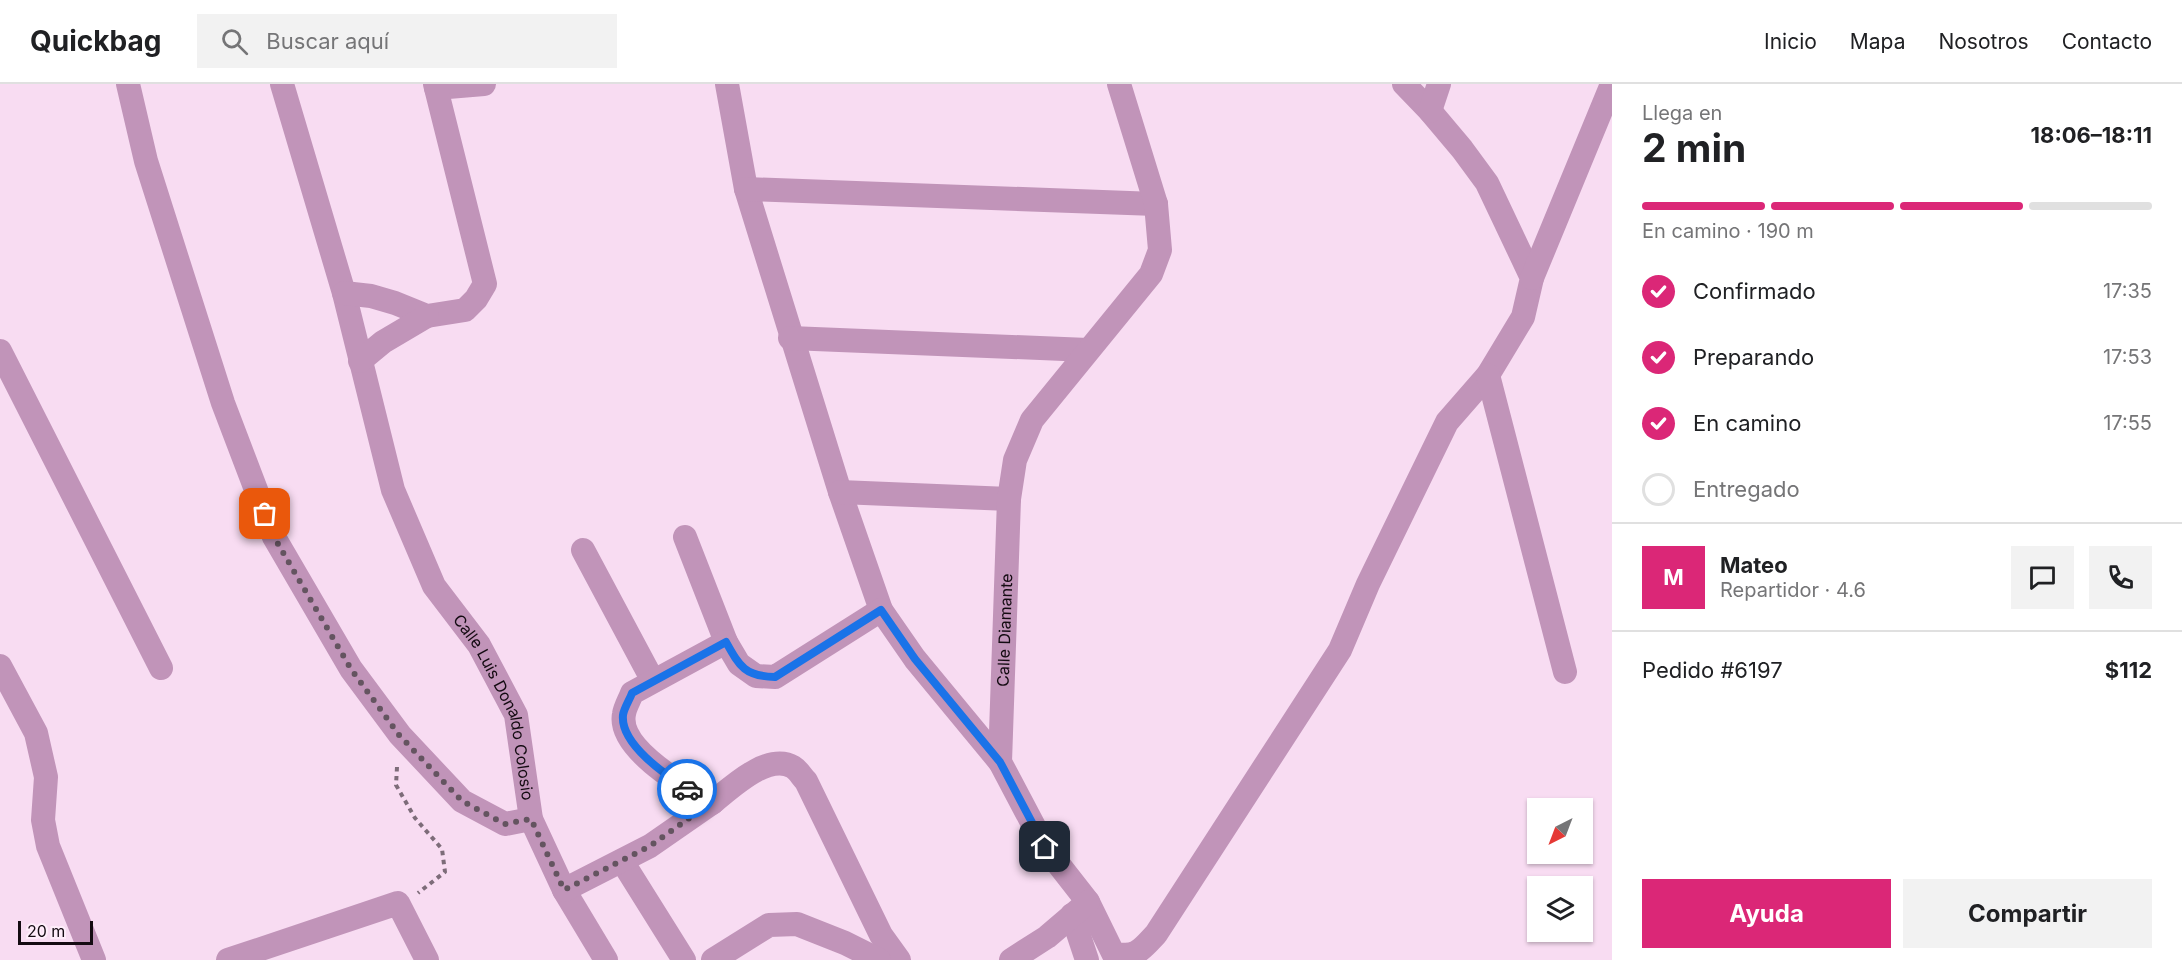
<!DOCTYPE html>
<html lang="es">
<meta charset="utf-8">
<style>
:root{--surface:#fff;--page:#f2f2f2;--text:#202124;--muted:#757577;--line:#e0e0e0;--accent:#db2777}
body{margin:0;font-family:Inter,sans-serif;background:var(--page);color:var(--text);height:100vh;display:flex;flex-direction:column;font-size:22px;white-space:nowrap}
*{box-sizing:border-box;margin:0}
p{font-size:20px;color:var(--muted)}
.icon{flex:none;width:33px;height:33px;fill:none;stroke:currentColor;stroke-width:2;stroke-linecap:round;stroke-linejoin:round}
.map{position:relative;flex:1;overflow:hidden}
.details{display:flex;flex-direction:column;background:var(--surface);width:570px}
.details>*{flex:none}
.needle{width:39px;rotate:222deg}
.tools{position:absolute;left:1527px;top:714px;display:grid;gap:12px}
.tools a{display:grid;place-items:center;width:66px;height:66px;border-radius:0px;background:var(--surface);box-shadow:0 2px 4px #0004;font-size:30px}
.scale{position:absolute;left:18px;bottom:15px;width:75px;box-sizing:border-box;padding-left:6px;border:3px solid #140b12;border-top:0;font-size:16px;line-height:21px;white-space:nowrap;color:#140b12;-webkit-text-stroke:4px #feedfa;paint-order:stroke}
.pin{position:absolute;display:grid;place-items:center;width:51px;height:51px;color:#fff;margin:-26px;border-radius:12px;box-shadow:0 3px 9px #0006}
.courier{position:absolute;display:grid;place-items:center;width:60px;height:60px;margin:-30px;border:4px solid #1a73e8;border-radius:50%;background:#fff;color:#222;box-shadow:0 2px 8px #0007}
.summary em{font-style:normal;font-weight:700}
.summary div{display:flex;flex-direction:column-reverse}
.summary{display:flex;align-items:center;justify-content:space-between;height:102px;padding:0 30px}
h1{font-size:39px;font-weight:700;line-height:45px}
.bar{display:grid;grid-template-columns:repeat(4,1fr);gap:9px 6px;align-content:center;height:72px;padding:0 30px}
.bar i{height:8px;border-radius:4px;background:var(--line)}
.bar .selected{background:var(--accent)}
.bar p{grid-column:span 4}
.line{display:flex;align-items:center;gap:15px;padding:0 30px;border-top:2px solid var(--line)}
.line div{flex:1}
.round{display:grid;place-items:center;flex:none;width:63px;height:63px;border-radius:0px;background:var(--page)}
ol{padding:0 30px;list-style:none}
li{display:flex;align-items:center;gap:18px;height:66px}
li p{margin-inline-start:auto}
li .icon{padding:6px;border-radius:50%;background:var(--accent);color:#fff;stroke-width:4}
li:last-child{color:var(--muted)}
li i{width:33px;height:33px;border:3px solid var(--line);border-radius:50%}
.action{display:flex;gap:12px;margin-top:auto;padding:12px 30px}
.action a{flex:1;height:69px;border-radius:0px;background:var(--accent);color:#fff;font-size:24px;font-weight:700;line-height:69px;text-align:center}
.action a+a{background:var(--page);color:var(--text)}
header{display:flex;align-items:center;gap:36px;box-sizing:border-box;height:84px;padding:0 30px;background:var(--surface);border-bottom:2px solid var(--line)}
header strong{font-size:28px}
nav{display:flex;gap:33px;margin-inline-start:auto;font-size:21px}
.search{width:420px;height:54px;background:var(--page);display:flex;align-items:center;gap:15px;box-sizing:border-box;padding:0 21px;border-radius:0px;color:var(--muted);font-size:22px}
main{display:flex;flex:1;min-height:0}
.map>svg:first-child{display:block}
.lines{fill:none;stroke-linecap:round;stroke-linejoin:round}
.path{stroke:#7d6c79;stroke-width:4;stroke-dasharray:4.5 4.5;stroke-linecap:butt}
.minor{stroke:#c194b9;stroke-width:24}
.done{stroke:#645460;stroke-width:6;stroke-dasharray:0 10.8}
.route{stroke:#1a73e8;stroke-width:8}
.labels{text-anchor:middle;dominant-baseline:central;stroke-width:6;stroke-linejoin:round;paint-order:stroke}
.street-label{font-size:16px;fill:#140b12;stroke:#feedfa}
</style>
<header>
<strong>Quickbag</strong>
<div class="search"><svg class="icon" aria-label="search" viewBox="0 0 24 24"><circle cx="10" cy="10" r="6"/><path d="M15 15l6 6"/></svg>Buscar aquí</div>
<nav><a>Inicio</a><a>Mapa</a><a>Nosotros</a><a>Contacto</a></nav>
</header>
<main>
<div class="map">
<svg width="1612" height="876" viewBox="0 0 1612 876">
<rect width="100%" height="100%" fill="#f8dcf2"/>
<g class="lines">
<!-- path -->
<path class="path" d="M397 683 396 701 415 734 442 765 445 788 418 809"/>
<!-- minor -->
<g class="minor">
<path d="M128 0 146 77 223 319 274 453 351 585 400 651 462 717 505 740 531 735"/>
<path id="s1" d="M282 0 344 209 393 406 434 502 479 561 516 631 531 735 564 806 606 876"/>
<path d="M727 0 746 105 840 408 881 526 915 575 1000 678 1045 763 1088 818 1113 869C1136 875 1141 866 1156 850L1340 566 1368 500 1447 338 1488 291 1523 233 1532 194 1487 99 1462 65 1430 27 1404 0"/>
<path d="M436 4 484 0"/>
<path d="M1430 27 1439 0"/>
<path d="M746 105 1156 120"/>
<path d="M1532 194 1612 0"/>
<path d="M344 209 371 212 395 219 427 232 465 226 476 215 485 200 435 0"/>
<path d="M790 254 1088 266"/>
<path d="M0 267 161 584"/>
<path d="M360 277 383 258 427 232"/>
<path d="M1488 291 1565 588"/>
<path d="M840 408 1009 415"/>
<path d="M685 453 726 558 739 580 756 592 775 593 881 526"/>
<path d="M583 466 653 597"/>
<path d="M726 558 632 609C630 615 625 623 624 630 617 665 687 704 712 719 731 704 768 668 793 683 798 686 802 693 806 697L881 851 899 876"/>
<path d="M0 582 36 649 46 693 43 736 48 762 94 876"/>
<path id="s2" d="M1000 678 1009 415 1015 376 1032 336 1151 190 1160 166 1156 120 1119 0"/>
<path d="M622 777 684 876"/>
<path d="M564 806 650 762 712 719"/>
<path d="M1072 831 1087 876"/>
<path d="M228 876 398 819 427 876"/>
<path d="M713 876 769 841 797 840 845 859 879 876"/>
<path d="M1011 876 1047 853 1088 818"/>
</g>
</g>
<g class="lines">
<!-- done -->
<path class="done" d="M265 430 274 453 351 585 399 651 462 717 505 740 531 735 564 806 650 762 712 718 687 705"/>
<!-- route -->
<path class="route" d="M687 705C666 691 620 660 623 631 624 624 630 615 632 609L726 558C740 583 745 592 775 593L881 526 915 575 1000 678 1045 763"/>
</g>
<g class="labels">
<!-- street labels -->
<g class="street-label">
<text stroke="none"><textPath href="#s2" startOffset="132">Calle Diamante</textPath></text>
<text stroke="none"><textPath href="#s1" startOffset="664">Calle Luis Donaldo Colosio</textPath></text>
</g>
</g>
</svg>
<div class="tools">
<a><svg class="needle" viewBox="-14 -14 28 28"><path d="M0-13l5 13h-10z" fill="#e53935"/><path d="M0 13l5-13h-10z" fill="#757577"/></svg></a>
<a><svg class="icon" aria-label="layers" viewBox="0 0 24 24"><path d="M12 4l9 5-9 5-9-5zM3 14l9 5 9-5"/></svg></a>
</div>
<div class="scale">20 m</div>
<div class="pin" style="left:265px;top:430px;background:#ea580c"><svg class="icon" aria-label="bag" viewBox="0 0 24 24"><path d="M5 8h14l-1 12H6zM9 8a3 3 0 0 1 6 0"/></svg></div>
<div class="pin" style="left:1045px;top:763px;background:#1f2937"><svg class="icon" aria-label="home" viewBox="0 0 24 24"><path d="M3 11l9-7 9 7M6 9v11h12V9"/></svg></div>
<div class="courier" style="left:687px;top:705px"><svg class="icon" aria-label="car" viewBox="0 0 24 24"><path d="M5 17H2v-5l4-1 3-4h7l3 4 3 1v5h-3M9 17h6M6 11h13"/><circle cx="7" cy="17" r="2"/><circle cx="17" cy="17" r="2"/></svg></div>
</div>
<section class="details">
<div class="summary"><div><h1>2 min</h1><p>Llega en</p></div><em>18:06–18:11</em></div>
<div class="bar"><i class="selected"></i><i class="selected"></i><i class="selected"></i><i></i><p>En camino · 190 m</p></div>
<ol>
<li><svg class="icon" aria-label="check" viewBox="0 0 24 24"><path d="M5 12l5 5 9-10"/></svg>Confirmado<p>17:35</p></li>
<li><svg class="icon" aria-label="check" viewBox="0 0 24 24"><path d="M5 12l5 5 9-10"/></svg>Preparando<p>17:53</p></li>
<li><svg class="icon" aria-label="check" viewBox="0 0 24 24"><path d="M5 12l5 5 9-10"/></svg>En camino<p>17:55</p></li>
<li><i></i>Entregado</li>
</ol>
<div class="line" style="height:108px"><b class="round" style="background:var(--accent);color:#fff">M</b><div><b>Mateo</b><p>Repartidor · 4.6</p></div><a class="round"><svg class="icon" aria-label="chat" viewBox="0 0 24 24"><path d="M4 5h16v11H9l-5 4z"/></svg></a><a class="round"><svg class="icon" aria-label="phone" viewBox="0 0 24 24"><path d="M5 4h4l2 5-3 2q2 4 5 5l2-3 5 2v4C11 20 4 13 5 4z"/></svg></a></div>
<div class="line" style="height:78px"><div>Pedido #6197</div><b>$112</b></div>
<div class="action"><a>Ayuda</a><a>Compartir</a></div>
</section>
</main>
